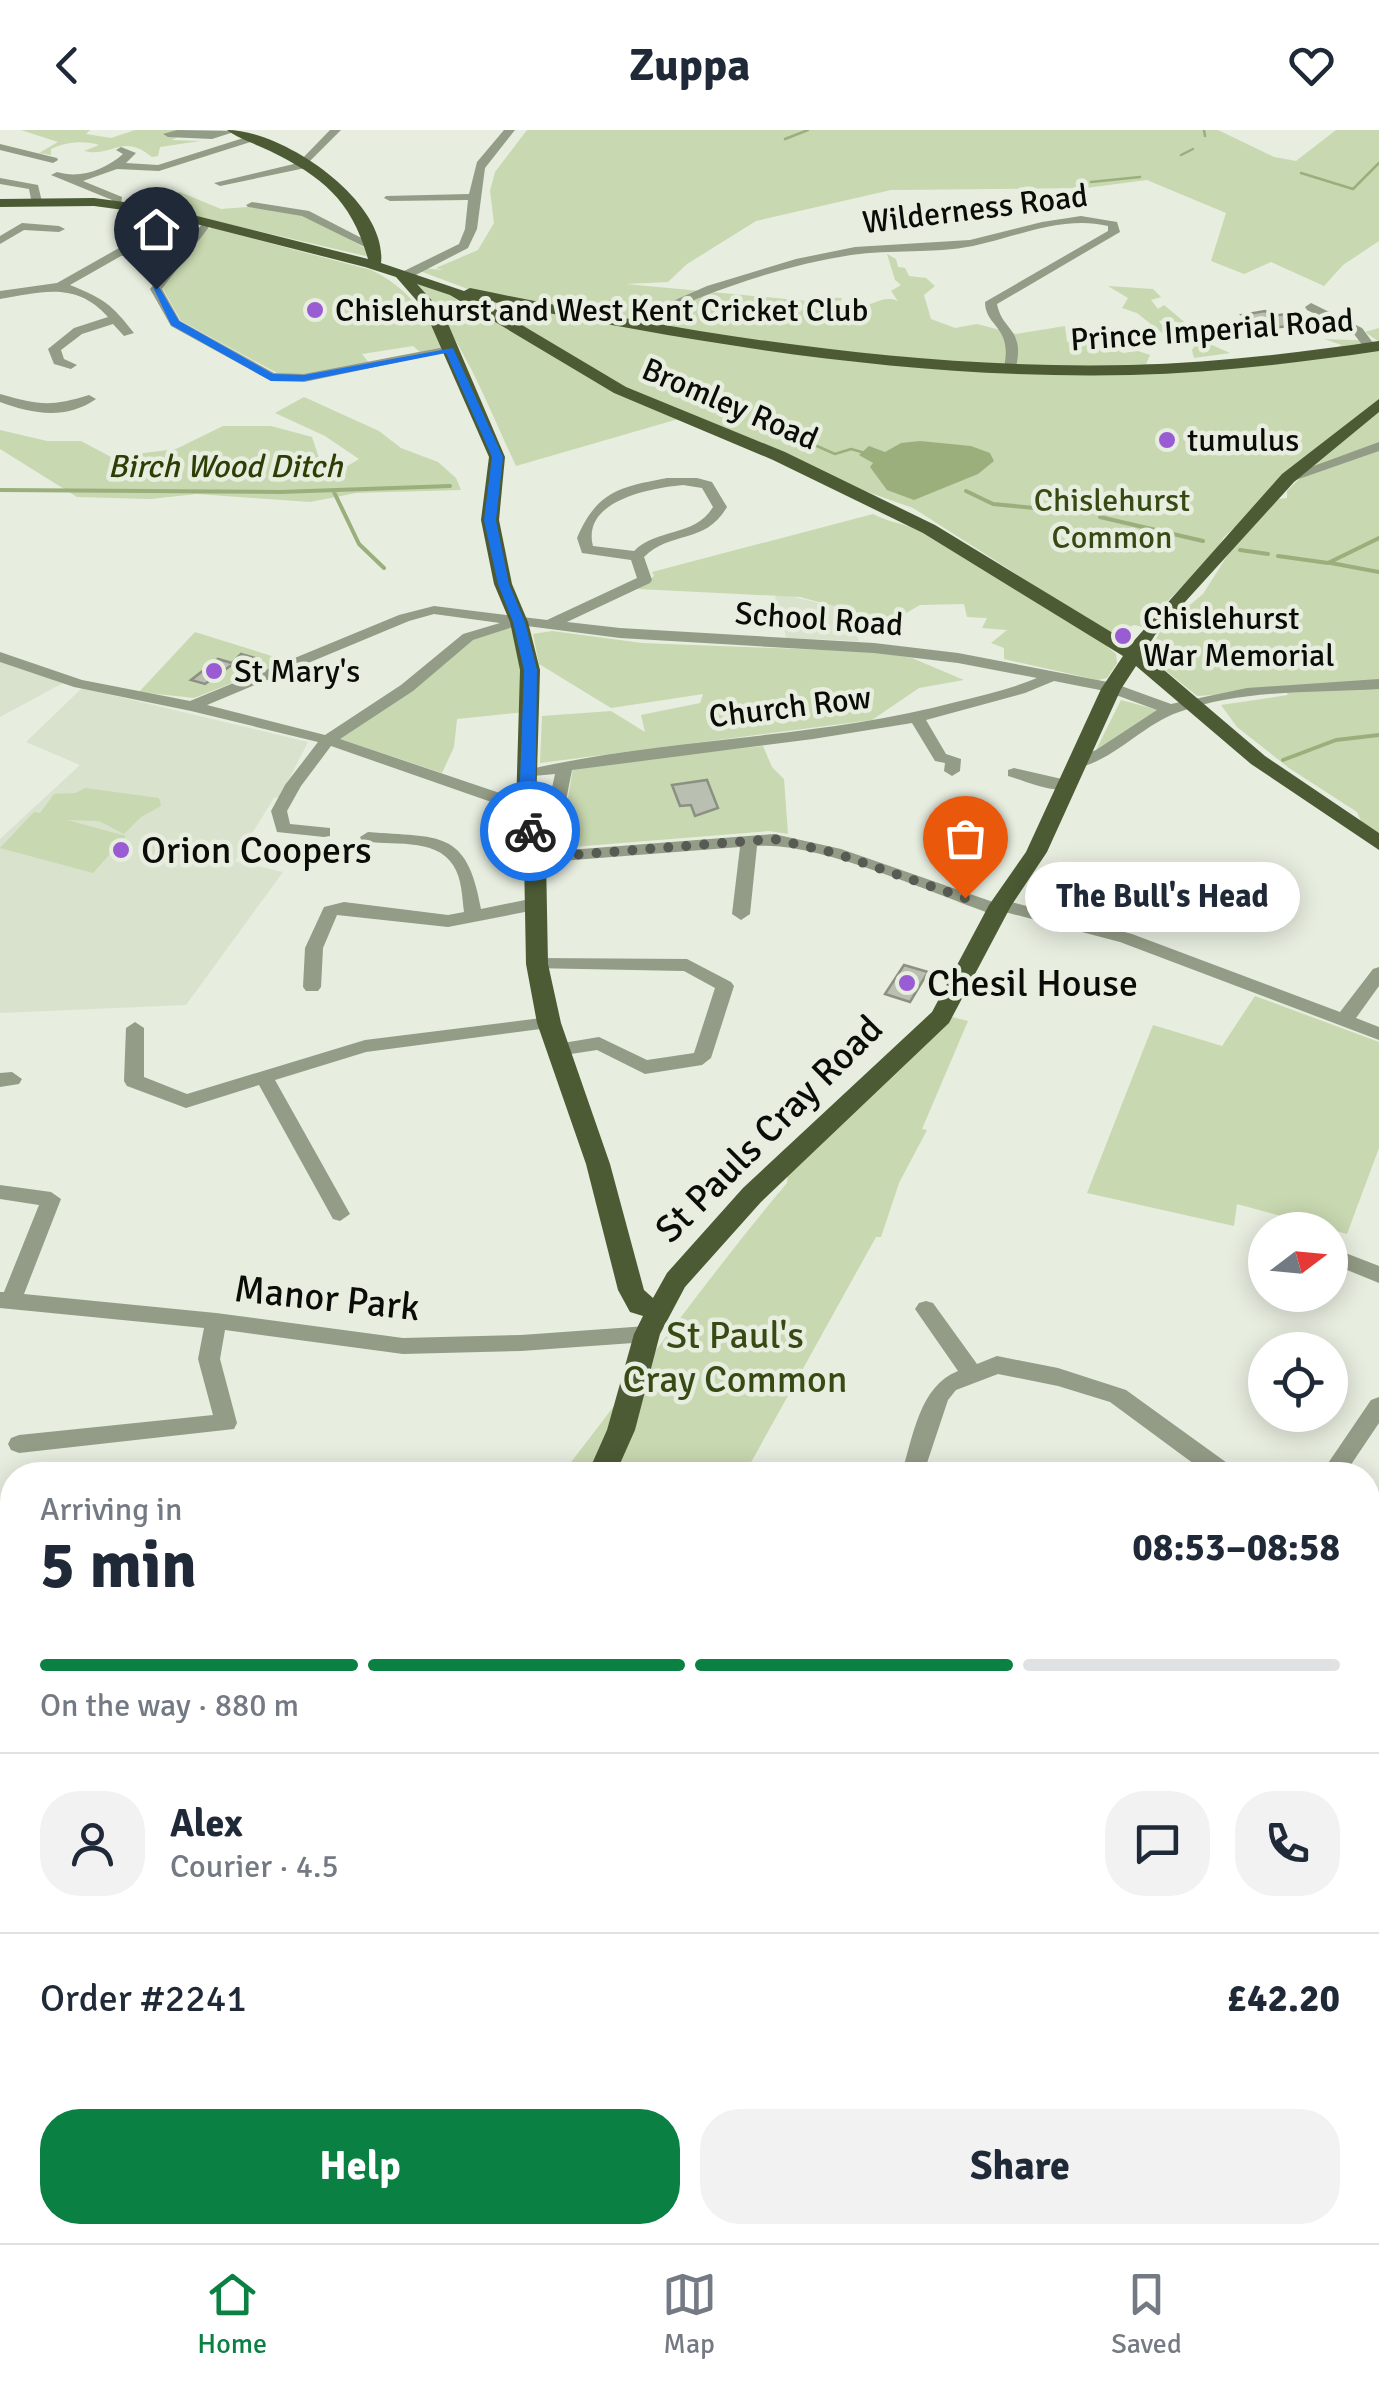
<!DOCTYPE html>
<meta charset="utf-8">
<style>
:root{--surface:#fff;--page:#f2f2f3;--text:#1f2937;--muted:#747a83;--line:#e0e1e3;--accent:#0b8043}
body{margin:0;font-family:Signika,sans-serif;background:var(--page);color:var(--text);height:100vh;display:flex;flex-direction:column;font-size:38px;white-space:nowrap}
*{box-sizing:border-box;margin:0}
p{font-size:32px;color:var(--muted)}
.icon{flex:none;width:55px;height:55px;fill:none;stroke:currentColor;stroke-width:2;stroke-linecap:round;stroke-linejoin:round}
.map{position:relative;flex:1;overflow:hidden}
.drawer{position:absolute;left:0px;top:1332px;width:1380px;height:782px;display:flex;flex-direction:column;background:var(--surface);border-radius:40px 40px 0 0;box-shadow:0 5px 25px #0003}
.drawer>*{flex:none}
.needle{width:65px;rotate:74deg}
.tools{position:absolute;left:1248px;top:1082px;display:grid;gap:20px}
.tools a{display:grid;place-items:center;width:100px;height:100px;border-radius:50%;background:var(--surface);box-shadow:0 5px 25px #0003;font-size:50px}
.pin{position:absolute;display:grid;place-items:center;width:85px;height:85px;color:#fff;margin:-102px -42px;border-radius:50% 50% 50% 0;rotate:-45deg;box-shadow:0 0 10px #0007}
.pin .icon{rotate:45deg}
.courier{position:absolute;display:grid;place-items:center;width:100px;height:100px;margin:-50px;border:8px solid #1a73e8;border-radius:50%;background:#fff;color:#222;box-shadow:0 2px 12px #0007}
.bubble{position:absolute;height:70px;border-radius:35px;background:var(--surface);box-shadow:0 5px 25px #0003;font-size:32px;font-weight:700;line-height:70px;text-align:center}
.head em{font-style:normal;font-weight:700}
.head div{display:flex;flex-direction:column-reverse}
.head{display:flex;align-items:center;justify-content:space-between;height:170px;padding:0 40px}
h1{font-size:65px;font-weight:700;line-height:75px}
.bar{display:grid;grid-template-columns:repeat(4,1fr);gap:15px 10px;align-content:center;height:120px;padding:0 40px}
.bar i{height:12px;border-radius:8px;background:var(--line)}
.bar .on{background:var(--accent)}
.bar p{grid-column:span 4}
.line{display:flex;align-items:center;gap:25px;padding:0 40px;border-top:2px solid var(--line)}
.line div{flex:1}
.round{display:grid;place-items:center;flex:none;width:105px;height:105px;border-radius:40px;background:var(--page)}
.button{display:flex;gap:20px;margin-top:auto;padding:20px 40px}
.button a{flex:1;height:115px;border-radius:40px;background:var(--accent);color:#fff;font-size:40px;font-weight:700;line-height:115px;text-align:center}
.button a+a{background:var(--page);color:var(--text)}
header{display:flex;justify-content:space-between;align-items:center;height:130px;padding:0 40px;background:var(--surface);font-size:45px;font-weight:700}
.tab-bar{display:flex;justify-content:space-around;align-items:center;height:140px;border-top:2px solid var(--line);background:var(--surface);font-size:28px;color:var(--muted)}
.tab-bar a{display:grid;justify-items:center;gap:5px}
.tab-bar .on{color:var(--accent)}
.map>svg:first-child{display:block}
.built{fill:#d9e2cd}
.green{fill:#c8d8b0}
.water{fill:#9baf7d}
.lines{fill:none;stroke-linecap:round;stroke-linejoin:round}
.stream-far1{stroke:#9baf7d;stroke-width:2.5}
.stream{stroke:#9baf7d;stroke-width:4}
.building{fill:#b9bfb1;stroke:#8b9083;stroke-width:2.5}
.minor{fill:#939c86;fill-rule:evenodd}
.major{fill:#4c5b34;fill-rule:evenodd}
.route{fill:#1a73e8}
.done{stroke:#575b53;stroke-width:10;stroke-dasharray:0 18}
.poi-dot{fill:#9a5cd3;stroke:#e7eddf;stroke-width:4}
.labels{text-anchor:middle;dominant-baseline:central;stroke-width:9;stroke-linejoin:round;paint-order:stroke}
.far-street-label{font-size:32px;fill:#0a0c08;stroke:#e7eddf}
.far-poi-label{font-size:32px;fill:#0a0c08;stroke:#e7eddf;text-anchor:start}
.far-water-label{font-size:32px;font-style:italic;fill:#2c3e03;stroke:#e7eddf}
.far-park-label{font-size:32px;fill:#384a13;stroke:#e7eddf}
.poi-label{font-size:38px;fill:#0a0c08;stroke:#e7eddf;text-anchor:start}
.street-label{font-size:38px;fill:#0a0c08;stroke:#e7eddf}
.park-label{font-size:38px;fill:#384a13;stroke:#e7eddf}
</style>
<header><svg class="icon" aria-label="back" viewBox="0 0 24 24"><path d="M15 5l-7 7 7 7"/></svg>Zuppa<svg class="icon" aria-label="heart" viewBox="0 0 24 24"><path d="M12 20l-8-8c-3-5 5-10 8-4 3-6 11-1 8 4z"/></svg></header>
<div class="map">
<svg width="1379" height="2113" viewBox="0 0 1379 2113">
<rect width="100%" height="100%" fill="#e7eddf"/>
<!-- built -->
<path class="built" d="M776 463 841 478 850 486 859 511 786 508 783 492 776 491 773 479Z
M0 532 65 552 0 587Z
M82 558 308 612 280 667 274 668 235 731 283 742 186 875 0 883V709L80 635 26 612Z"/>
<!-- green -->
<path class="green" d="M21 0H90L86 4 111 8 135 0H177L182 5 172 10 200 11 160 17 158 26 152 27C122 2 112 28 84 21L99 15C86 10 64 12 51 19V25L39 23 58 12Z
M527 0H1218L1274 27 1296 31 1336 0H1379V111L1343 135 1324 156 1271 132 1244 144 1211 131 1226 83 1147 50 1086 58 891 60 756 91 687 134 668 152 626 154 818 172 822 167 842 168 839 176C870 183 879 163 898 171L891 161 901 155 895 150 887 124 896 129 898 137 905 138 909 146 926 148 935 156 924 165 931 189 955 198 977 194 1016 204 1065 196 1067 212 1086 205 1123 223 1138 221 1150 225 1146 234C1205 235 1264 229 1324 223L1342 215 1324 209 1378 211 1365 202 1379 198V272L1224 407 1213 425 1142 497 1134 495 1112 505 913 378 851 356 768 315 692 285 516 336C486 272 462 205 413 153L475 168 484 165 409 137 443 140 436 138 478 120 494 93 490 61 495 42Z
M180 62 221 79 247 77 304 84 365 118 370 127 142 74Z
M212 98 371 140C407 157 425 183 444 217L420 222 413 216 362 224 370 234 304 246 277 243 181 191 163 159 203 100Z
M1108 156 1153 159 1161 167 1151 170 1158 179 1164 175 1212 215 1230 223 1194 228 1192 220 1199 210C1190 194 1175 189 1159 191L1164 198 1162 203 1137 183 1122 178 1128 168Z
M304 267 379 301 401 318 438 332 456 348 461 360 356 363 310 372 197 364 150 369 77 367 0 319V300L47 311H81L111 327 176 319 223 296H271L312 307 320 331 345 341 344 338 359 329 325 306 275 283Z
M1379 276V703L1363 695 1357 682 1289 638 1237 597 1221 575 1288 565 1285 560 1197 566 1143 522 1150 520 1162 498 1203 464 1241 404 1279 369 1287 368V361L1297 351Z
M873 384C892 394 907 393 930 405 987 435 1041 473 1096 507L1116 524 1117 533 1107 548 1098 550 1004 529V518L991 513 1007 500 982 498 987 488 967 487 964 474 920 475 880 498 841 478 800 467 638 459 654 446 652 442Z
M512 497 524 546 525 582 457 589 454 617 442 643 337 608 467 512Z
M552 501 642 513 876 522 912 528 964 550 919 558 872 590 540 633 542 586 611 581 645 602 641 585 700 573 703 564 611 578 539 534 533 504Z
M195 502 288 531 194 568 139 562Z
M1121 570 1158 580 1094 624Z
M763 616 772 637 784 649 788 704 769 701 560 718 565 684 571 679 568 669 573 637Z
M85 658 159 668 161 676 141 687 124 704 99 691 67 690 126 706 93 743 0 718 34 682 40 683 54 664 76 663Z
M1255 866 1379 912V1018L1347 1104 1237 1074 1234 1096 1087 1063 1153 895 1222 916Z
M948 886 968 891 922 999 927 1000 899 1053 881 1107H876L744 1345H561C637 1248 707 1148 787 1053L788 1042Z
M0 1542 12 1550V2102H702L708 2113H0Z
M1379 1828V2113H739L757 2102H1368V1839Z"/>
<!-- water -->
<path class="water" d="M920 311 971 316 990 323 994 331 978 344 914 370 887 360 870 337 873 333 859 325 869 316 885 322 901 313Z"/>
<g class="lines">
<!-- stream-far1 -->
<path class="stream-far1" d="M1204 0 1205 6
M785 9 808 0
M1181 25 1193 19
M1301 43 1353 59 1379 33
M1091 52 1140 47
M799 308 835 324 851 319 865 323"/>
<!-- stream -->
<path class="stream" d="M0 360 281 362 450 356
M966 361 993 374 1088 383
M334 362 359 414 384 438
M1100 387 1203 411
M1240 420 1268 424
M1278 426 1328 433 1379 408
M1331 433 1379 442
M1283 630 1336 610 1379 605"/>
</g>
<!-- building -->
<path class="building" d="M1265 181 1272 186 1286 184 1300 195 1260 199 1242 185Z
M241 524 255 528 245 537 233 534 205 554 191 550 218 529 232 533Z
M707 650 718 678 695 686 691 675 680 676 672 655Z
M904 835 928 842 910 872 885 864Z"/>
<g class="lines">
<!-- minor -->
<path class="minor" d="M177 0 237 1 212 9 168 7 163 4Z
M330 0H341L309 32 310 37 220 56 214 53 298 33Z
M504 0H515L485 38 477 99 468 118 410 148H402V142L459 114 465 99 468 70 390 71 384 68 386 66 469 64 477 32Z
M253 5 257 6V10L159 41 117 39 83 51 122 67 121 74 115 77 109 74 112 70 51 45 57 42C80 49 105 40 123 24L116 20 121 17 136 23 126 33 158 35Z
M0 14 57 28 58 30 53 33 0 20Z
M0 48 38 55 42 72 32 74 29 59 0 54Z
M252 72 309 81 377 116 367 118 302 86 248 77 246 75Z
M1081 86 1117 92 1120 102 997 174C1002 201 1025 198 1016 237L1010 241 1004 237C1013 196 985 197 985 172L1108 101V96C1063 85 1016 107 973 116 933 124 891 119 851 125 775 137 703 164 633 196L623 193 707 156 796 129 855 117 970 110 1042 92Z
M206 90 212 93 162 159 180 191 274 243 304 244 450 216 456 220 304 252 271 251 171 196 150 159 175 126H121L70 155C105 169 112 175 134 203L124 206 113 194 82 204 61 220 64 229 77 235 71 239 54 234 48 219 74 198 108 187C76 151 42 162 0 169V161L57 153 119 118 180 119Z
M22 93 59 96 65 99 59 102 24 100 0 114V106Z
M1311 173 1362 198 1376 217 1374 220H1366L1354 204 1307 180 1305 177Z
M0 264C39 275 50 277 89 265L96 269C66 290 32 284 0 272Z
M1379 312V321L1293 351 1281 348Z
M667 348H697L712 352 727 377C705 415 671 400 644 427L652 450 650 453 567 492 620 498 874 513 958 523 1113 553 1171 574 1247 558 1379 549V559C1313 563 1242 559 1179 582 1142 595 1117 628 1078 638L1070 633 1072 630 1096 620 1157 580 1105 561 1054 551 1025 563 926 590 946 624 961 629 960 641 952 646 944 641 945 633 935 631 912 593 813 609 572 640 556 721 774 704 841 719 993 772 1000 769 1132 804 1340 882 1373 839 1379 837V856L1356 888 1379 897V910L1120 812 1005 782 998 786 992 784C932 763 816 711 757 716L750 784 741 790 732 784 740 717 535 733 526 728 538 722 555 644 522 647V641C664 607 814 610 956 572 983 565 1011 559 1037 548L958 533 874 523 620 508 519 495 473 510 413 561 340 609 532 674V682H520L331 616 301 656 287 681 290 694 330 698V706L324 707 277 702 271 681 285 655 318 612 191 581 74 557 0 532V522L82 550 190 571 399 485 434 476 547 490 637 448 631 430 582 423 577 408C597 361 620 357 667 348ZM683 355 702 358 713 377C695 407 657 398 634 421L593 416C581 370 652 358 683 355ZM434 484 500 493 463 504 401 555 325 605 207 575 409 491Z
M1014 638 1075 652 1077 655C1059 667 1029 652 1008 646V640Z
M368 702C439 708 467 698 481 779L535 768 544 774 535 780 448 797 337 785 323 818 321 857 318 861H306L303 857 305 818 324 777 344 772 448 785 464 782C462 767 462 748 453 735 436 707 389 716 362 711L360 707Z
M537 828 687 829 731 852 734 856 711 928 702 935 645 944 597 920 558 926 551 925 549 920 551 915 599 907 647 930 694 923 715 858 684 841 531 838 528 834Z
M549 887 556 889 558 893 556 897 366 922 275 950 350 1084 340 1091 333 1089 259 955 186 978 127 956 124 951 126 898 135 892 144 898V947L187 964 365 910Z
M12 942 22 949 19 954 0 957V943Z
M0 1055 51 1062 61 1069 24 1164 216 1183 403 1208 521 1205 647 1196 655 1198 658 1204 655 1210 647 1212 521 1221 403 1224 225 1200 220 1229 237 1293 234 1299 19 1323 11 1320 8 1314 11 1308 19 1305 213 1285 198 1229 204 1198 0 1178V1162H4L39 1075 0 1069Z
M1330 1117 1379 1136V1153L1330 1133Z
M926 1171 933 1173 977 1234 997 1226 1058 1238 1126 1260 1234 1338 1237 1345H1209L1110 1272 1058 1256 998 1244 956 1260 948 1270 923 1345H901C913 1308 919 1256 958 1241L915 1179 919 1173Z
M1379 1267V1293L1344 1345H1320L1371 1270Z
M458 2102H487L492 2113H462Z"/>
<!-- major -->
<path class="major" d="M227 0C283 0 388 71 381 133L464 161 470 158C687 203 908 240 1130 235 1214 233 1297 223 1379 211V221C1297 233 1214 243 1131 245 911 250 692 213 478 169L626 257 785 322 935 395 1131 514 1282 344 1379 269V282L1294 352 1155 505 1144 523 1265 626 1379 703V720L1251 634 1136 536 1121 559 1047 722 1011 776 949 893 761 1072 685 1157 660 1204 635 1300 615 1345H587L607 1300 634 1204 643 1186 630 1182 618 1160 586 1034 537 893 526 834 524 728 516 678 520 540 510 492 494 454 481 390 489 327 424 179 396 147 365 137 161 85 94 76 0 77V69L94 68 161 77 368 129C352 71 323 47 270 21 256 14 239 9 227 0ZM417 154 450 165 614 263 773 330 923 403 1123 526 1101 559 1026 722 989 775 932 882 743 1058 667 1143 653 1168 644 1160 610 1034 561 893 548 834 546 728 536 678 540 540 528 492 512 454 499 390 505 327 449 196 435 174Z
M12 1790V1825L0 1830V1795Z"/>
</g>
<!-- route -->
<path class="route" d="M153 157H159L179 191 273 244 304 245 453 218 503 327 496 390 509 454 525 492 537 540 535 704 523 701 519 678 524 540 513 492 498 454 484 390 492 327 446 223 304 251H271L171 195Z"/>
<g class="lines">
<!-- done -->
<path class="done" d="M530 701 534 728 774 709 835 723 965 768"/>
</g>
<!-- markers -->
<g class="poi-dot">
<circle cx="315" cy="180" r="10"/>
<circle cx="1167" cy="310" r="10"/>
<circle cx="1123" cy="506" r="10"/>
<circle cx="214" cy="541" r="10"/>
<circle cx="121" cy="720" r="10"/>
<circle cx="907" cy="853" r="10"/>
</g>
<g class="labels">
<!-- far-street labels -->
<g class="far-street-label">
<text transform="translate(975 79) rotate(-7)">Wilderness Road</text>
<text transform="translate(1212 200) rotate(-4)">Prince Imperial Road</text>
<text transform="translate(730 274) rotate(23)">Bromley Road</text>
<text transform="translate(819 489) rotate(4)">School Road</text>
<text transform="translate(790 577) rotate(-7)">Church Row</text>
</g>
<!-- far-poi labels -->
<g class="far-poi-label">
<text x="335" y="180">Chislehurst and West Kent Cricket Club</text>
<text x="1187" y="310">tumulus</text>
<text x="1143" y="488">Chislehurst<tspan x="1143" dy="37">War Memorial</tspan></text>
<text x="234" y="541">St Mary's</text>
</g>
<!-- far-water labels -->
<g class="far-water-label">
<text x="225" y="336">Birch Wood Ditch</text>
</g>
<!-- far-park labels -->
<g class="far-park-label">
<text x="1112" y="370">Chislehurst<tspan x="1112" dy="37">Common</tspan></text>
</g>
<!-- poi labels -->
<g class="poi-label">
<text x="141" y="720">Orion Coopers</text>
<text x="927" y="853">Chesil House</text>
</g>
<!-- street labels -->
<g class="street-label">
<text transform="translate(769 999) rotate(-45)">St Pauls Cray Road</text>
<text transform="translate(327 1168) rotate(6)">Manor Park</text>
</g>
<!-- park labels -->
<g class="park-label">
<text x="735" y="1205">St Paul's<tspan x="735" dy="44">Cray Common</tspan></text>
</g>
</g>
</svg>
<div class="tools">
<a><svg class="needle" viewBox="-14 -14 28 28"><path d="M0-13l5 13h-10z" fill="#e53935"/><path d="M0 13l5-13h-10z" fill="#747a83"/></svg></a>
<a><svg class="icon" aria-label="locate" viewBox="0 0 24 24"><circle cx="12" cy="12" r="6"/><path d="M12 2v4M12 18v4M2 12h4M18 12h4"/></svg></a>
</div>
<div class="pin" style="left:965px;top:768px;background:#ea580c"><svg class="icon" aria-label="bag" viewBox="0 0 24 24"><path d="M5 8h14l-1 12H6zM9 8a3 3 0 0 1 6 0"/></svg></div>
<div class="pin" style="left:156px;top:159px;background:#1f2937"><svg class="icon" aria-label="home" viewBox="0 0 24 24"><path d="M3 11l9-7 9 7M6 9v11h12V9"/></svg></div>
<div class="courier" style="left:530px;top:701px"><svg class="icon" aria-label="bike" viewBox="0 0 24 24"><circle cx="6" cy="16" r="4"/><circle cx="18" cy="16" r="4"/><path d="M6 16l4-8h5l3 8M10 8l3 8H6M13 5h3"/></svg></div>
<div class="bubble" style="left:1025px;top:732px;width:275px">The Bull's Head</div>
<section class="drawer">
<div class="head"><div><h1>5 min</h1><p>Arriving in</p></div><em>08:53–08:58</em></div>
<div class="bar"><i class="on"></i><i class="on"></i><i class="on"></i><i></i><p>On the way · 880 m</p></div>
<div class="line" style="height:180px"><a class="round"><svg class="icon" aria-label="person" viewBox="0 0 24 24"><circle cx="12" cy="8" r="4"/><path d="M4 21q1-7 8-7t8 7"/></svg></a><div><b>Alex</b><p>Courier · 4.5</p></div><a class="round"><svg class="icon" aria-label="chat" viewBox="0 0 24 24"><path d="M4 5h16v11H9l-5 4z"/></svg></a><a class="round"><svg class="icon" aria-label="phone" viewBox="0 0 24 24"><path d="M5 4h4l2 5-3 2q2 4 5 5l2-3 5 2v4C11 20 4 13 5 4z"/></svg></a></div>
<div class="line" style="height:130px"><div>Order #2241</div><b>£42.20</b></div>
<div class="button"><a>Help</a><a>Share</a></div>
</section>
</div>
<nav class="tab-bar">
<a class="on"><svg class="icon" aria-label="home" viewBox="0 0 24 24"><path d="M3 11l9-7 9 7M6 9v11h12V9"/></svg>Home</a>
<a><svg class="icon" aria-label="map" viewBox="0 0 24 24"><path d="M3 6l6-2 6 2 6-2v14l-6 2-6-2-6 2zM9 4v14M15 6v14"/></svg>Map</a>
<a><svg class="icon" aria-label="saved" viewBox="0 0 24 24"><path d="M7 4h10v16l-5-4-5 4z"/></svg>Saved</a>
</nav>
